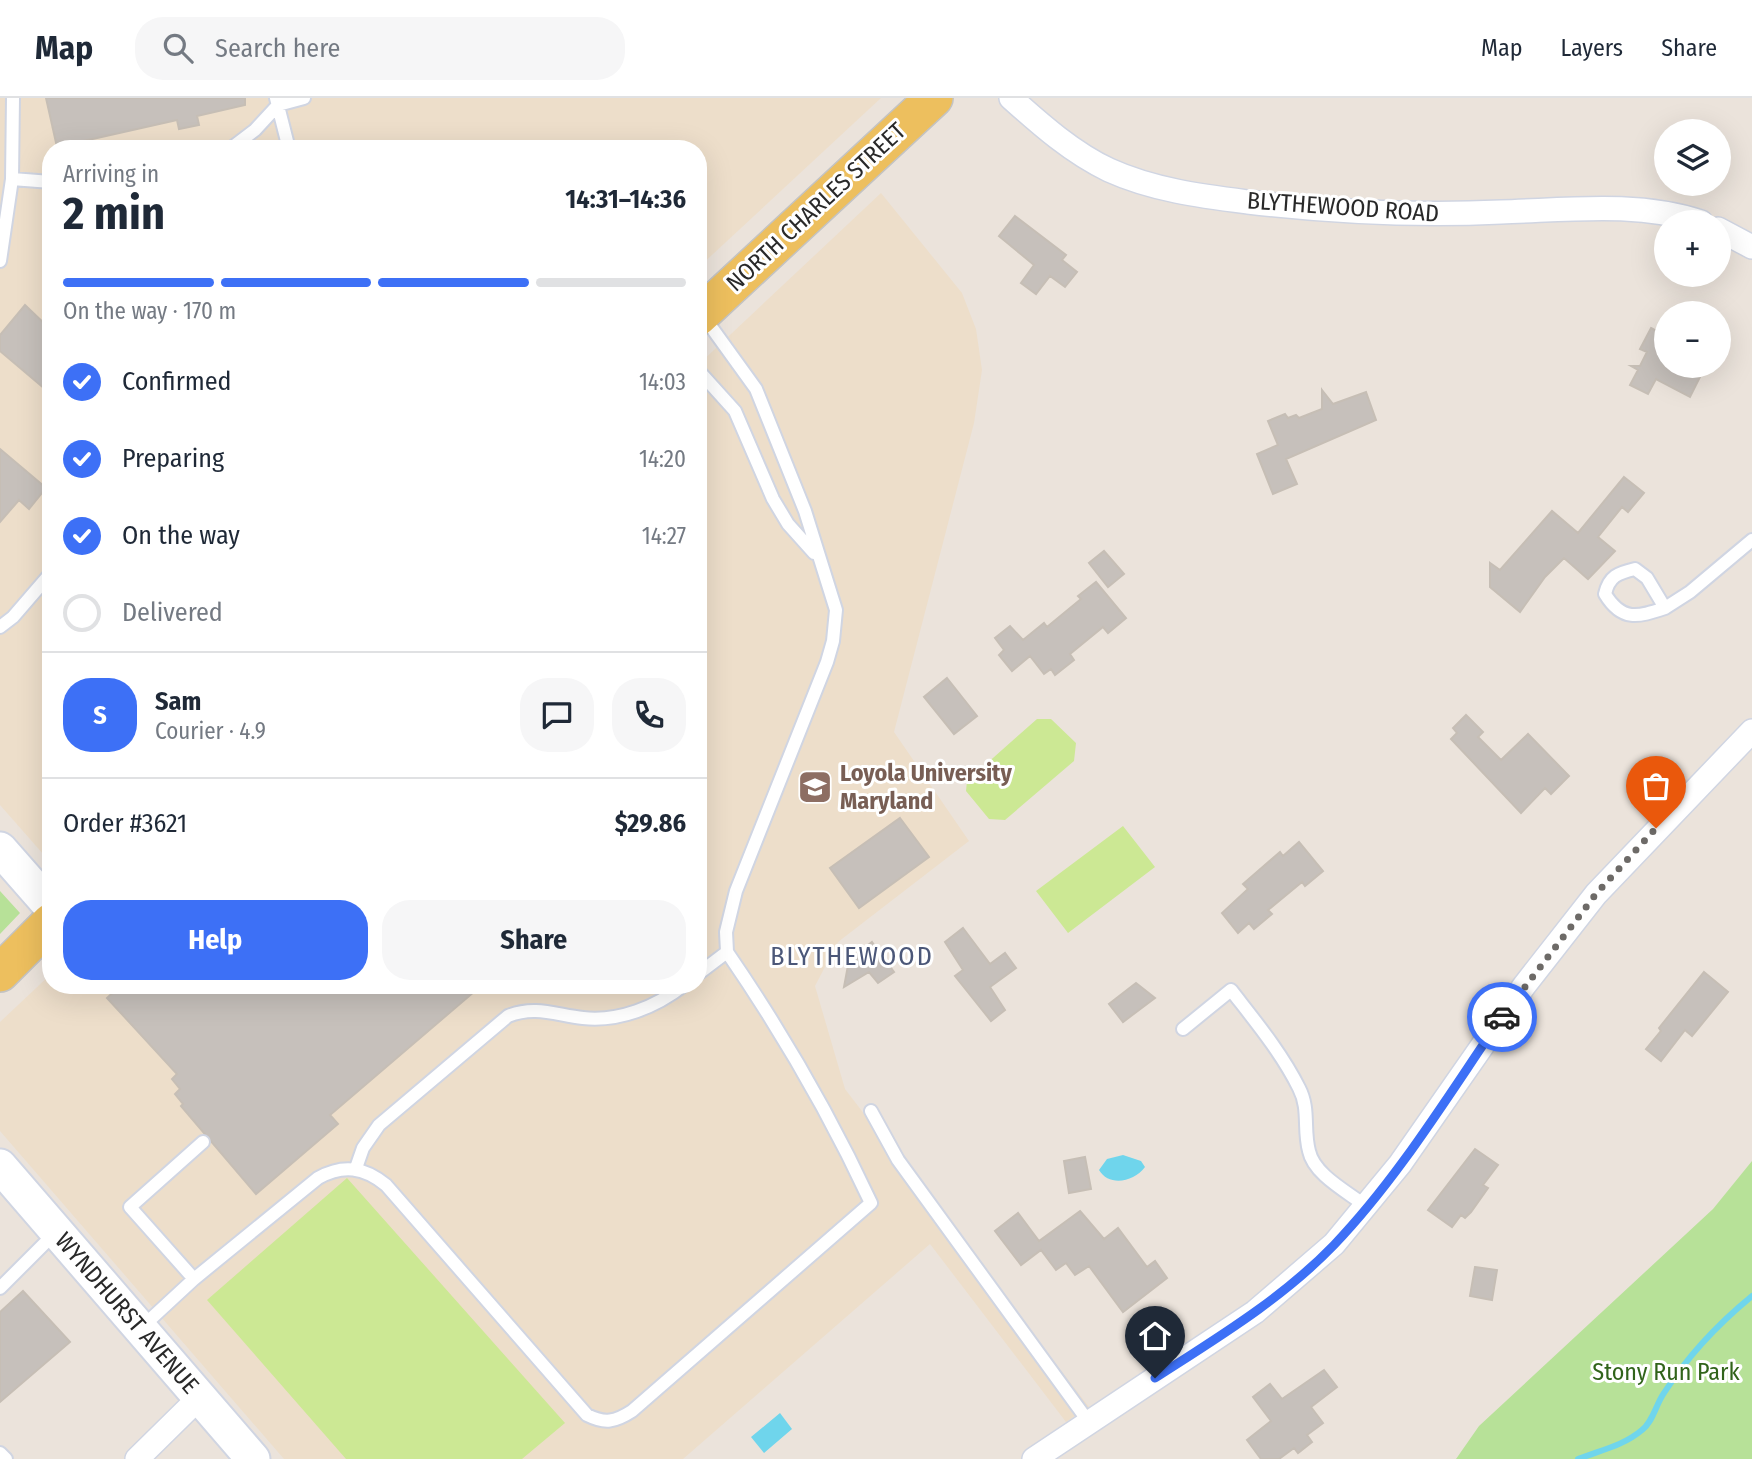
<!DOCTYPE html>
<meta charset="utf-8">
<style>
:root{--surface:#fff;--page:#f6f6f7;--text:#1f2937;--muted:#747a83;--line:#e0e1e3;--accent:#3d70f6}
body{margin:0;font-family:"Fira Sans Condensed",sans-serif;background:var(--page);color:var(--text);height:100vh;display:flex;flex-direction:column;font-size:26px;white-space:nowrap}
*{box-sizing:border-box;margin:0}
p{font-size:23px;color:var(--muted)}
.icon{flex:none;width:38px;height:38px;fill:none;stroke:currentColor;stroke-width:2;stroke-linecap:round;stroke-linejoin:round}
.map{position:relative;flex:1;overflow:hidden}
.sheet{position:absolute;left:42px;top:42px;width:665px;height:854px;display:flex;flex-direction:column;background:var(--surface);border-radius:28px;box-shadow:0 7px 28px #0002}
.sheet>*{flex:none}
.tools{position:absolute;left:1654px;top:21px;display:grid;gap:14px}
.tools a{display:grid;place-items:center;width:77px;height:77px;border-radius:50%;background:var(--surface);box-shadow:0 7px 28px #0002;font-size:35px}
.pin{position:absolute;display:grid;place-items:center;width:60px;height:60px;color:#fff;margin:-72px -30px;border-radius:50% 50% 50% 0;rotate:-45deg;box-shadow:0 0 7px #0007}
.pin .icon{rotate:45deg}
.courier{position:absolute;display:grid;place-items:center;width:70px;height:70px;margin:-35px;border:5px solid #3d70f6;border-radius:50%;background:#fff;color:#222;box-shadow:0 2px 9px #0007}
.overview em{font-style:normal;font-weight:700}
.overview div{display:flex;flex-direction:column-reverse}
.overview{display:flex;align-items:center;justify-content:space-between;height:119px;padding:0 21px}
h1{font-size:46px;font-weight:700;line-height:52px}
.bar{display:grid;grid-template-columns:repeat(4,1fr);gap:10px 7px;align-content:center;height:84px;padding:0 21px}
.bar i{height:9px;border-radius:5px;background:var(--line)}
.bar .on{background:var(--accent)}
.bar p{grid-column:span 4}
.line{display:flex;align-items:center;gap:18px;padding:0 21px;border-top:2px solid var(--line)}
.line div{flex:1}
.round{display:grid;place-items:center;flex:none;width:74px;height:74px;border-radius:28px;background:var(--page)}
ol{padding:0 21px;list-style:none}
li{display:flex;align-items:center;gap:21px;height:77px}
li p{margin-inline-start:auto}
li .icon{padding:7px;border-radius:50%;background:var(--accent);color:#fff;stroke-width:4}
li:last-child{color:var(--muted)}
li i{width:38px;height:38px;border:4px solid var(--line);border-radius:50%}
.primary-button{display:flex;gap:14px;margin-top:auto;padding:14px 21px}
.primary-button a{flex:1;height:80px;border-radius:28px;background:var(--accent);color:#fff;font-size:28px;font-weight:700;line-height:80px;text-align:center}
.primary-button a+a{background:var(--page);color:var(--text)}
header{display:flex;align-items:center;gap:42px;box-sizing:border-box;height:98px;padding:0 35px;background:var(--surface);border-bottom:2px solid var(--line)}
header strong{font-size:33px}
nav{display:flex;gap:38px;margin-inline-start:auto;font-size:24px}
.search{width:490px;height:63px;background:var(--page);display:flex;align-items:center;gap:18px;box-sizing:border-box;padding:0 24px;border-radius:28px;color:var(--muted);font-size:26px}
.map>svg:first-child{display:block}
.education{fill:#eddeca}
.green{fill:#b7e198}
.pitch{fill:#cce894}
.water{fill:#6fd5ec}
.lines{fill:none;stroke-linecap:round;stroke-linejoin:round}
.stream{stroke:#6fd5ec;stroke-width:6}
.building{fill:#c6c0bb;stroke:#c6beb5;stroke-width:2}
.lane-casing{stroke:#d0d5e2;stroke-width:16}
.street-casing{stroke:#d0d5e2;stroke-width:26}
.secondary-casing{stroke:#d0d5e2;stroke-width:37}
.primary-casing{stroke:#c3c3c3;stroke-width:40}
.lane{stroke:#fff;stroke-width:12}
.street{stroke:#fff;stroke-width:23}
.secondary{stroke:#fff;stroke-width:33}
.primary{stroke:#edbf5e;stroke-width:37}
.done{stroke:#6d6a67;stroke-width:7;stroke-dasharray:0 12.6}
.route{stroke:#3d70f6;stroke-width:9}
.labels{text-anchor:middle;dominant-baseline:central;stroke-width:6;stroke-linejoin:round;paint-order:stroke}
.street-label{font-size:24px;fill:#292929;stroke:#fff}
.education-label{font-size:24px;font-weight:bold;fill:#785e54;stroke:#fff;text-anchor:start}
.park-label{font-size:24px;fill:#31641b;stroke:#fff}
.neighbourhood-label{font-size:26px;letter-spacing:2px;fill:#4b5778;stroke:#fff}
</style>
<header>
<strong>Map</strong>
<div class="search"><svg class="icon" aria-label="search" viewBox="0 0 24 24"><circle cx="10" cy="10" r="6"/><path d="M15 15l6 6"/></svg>Search here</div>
<nav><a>Map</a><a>Layers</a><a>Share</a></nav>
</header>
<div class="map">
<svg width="1752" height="1361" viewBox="0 0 1752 1361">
<rect width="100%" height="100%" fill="#ebe3db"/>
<!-- education -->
<path class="education" d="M0 0H881L698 170V51H51V765L0 707Z
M881 95 962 195 976 231 982 272 974 325 894 634 969 743 838 844 815 888 845 991 1089 1309 1066 1324 930 1146 683 1361H284L0 1033V924L51 876V887H698V267Z"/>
<!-- green -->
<path class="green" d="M0 793 20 815 0 836Z
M1752 1063V1361H1456L1479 1328 1713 1111Z"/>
<!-- pitch -->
<path class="pitch" d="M1037 621H1051L1076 645 1074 663 1005 722 989 721 966 693 967 683Z
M1123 728 1155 769 1068 835 1036 793Z
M347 1080 565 1325 522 1361H346L207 1202Z"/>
<!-- water -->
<path class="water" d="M1123 1057 1141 1063 1145 1069C1134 1084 1109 1089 1099 1072L1107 1061Z
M780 1315 792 1331 764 1355 751 1339Z"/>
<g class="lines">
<!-- stream -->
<path class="stream" d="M1578 1361C1601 1352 1623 1348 1642 1332 1653 1324 1656 1306 1664 1295 1687 1259 1719 1225 1752 1198"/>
</g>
<!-- building -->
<path class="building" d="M46 0H245V7L197 18 199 27 179 31 177 22 57 49Z
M1015 118 1066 157 1062 162 1077 174 1065 189 1050 178 1036 196 1021 185 1034 167 999 138Z
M25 207 51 232V296L0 253V237Z
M1651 230 1666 238V268H1679L1700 279 1690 299 1656 281 1648 296 1630 287 1638 272 1631 268H1640L1647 254 1640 251Z
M1322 292 1333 306 1366 294 1376 322 1286 361 1297 386 1273 396 1257 356 1278 347 1268 323 1285 316 1288 320 1296 317 1299 320 1322 311Z
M0 351 46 390 29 411 19 402 0 424Z
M1624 379 1644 395 1628 414 1622 409 1598 439 1615 453 1588 481 1564 460 1545 479 1520 514 1490 489V465L1500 472 1552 413 1578 435Z
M1104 453 1124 476 1108 489 1089 465Z
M1096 484 1126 520 1108 535 1103 529 1070 556 1074 562 1055 577 1051 571 1044 576 1030 558 1012 573 999 557 1004 552 995 540 1010 528 1023 542 1044 525 1047 529 1081 501 1078 498Z
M947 580 977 618 954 636 924 599Z
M1466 617 1483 634 1478 639 1501 662 1528 636 1569 678 1551 696 1545 690 1521 715 1451 641 1457 635 1453 630Z
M900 720 929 759 859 810 830 770Z
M1299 744 1323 773 1305 788 1302 784 1268 812 1272 816 1254 831 1249 825 1238 835 1222 815 1248 791 1243 786 1280 754 1283 758Z
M963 830 990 866 1005 855 1016 870 990 889 1005 912 991 923 955 878 963 872 945 844Z
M872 844 894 874 878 885 869 874 844 889 849 862Z
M1704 874 1728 894 1692 938 1685 932 1661 963 1646 951 1661 933 1659 930Z
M1136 885 1155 900 1123 924 1109 906Z
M121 887H482L330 1017 338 1026 256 1096 181 1008 183 1006 175 996 180 991 172 981 177 976 107 900Z
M1475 1051 1498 1067 1483 1087 1488 1090 1471 1114 1465 1120 1461 1117 1452 1129 1428 1112Z
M1085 1059 1091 1091 1069 1095 1064 1063Z
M1080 1113 1104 1141 1118 1130 1147 1169 1155 1163 1167 1180 1123 1214 1089 1168 1075 1177 1066 1165 1056 1172 1041 1152 1021 1167 995 1133 1018 1115 1039 1143Z
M1475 1169 1497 1172 1492 1202 1470 1198Z
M23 1193 70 1244 0 1304V1214Z
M1324 1272 1337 1289 1311 1309 1323 1325 1307 1337 1312 1344 1298 1355 1294 1350 1279 1361H1261L1247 1342 1271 1323 1253 1299 1270 1286 1282 1301Z"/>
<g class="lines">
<!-- lane casing -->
<g class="lane-casing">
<path id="lane" d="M276 0 289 51
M230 51 255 32 278 7 304 0
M12 81 51 84
M0 163 12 81 13 0
M698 272 735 313 773 401 788 426 814 455
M1635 471 1647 480 1665 510C1638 519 1622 524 1605 496 1609 478 1618 475 1635 471Z
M1665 510 1690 494 1752 442
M0 529 13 519 51 475
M698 876 727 854 726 834 736 793 827 564 833 543 836 512 805 413 756 291 704 219
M1183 931 1231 892C1255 923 1281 954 1299 990 1310 1011 1303 1031 1309 1053 1314 1077 1348 1094 1367 1109
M871 1013 898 1062 1088 1323
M356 1070 363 1050 379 1027 508 918C535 907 556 917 583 920 619 924 656 909 684 887
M194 1181 130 1109 203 1044
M0 1190 56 1134
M141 1230 194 1181 318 1080C343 1066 364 1069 386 1087L587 1317C605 1326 615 1324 632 1313L871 1105C830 1017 782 934 727 854
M0 1355 6 1361"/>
</g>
<!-- street casing -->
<g class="street-casing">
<path id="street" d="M1011 0C1041 27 1073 55 1109 72 1153 92 1201 98 1248 104 1333 114 1416 118 1501 114 1568 112 1637 103 1701 124
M1718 131 1752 149
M137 1361 200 1299
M1034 1361 1255 1214 1334 1146 1400 1066 1524 888 1596 796 1752 633"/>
</g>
<!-- secondary casing -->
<g class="secondary-casing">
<path id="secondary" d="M0 751 51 809
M0 1068 253 1361"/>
</g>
<!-- primary casing -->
<g class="primary-casing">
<path id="primary" d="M698 219 934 0
M0 875 51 824"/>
</g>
<!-- lane -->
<use href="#lane" class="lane"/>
<!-- street -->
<use href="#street" class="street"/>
<!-- secondary -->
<use href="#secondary" class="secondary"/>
<!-- primary -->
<use href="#primary" class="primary"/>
</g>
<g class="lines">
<!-- done -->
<path class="done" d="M1502 919 1596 796 1656 730"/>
<!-- route -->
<path class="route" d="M1155 1280C1217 1240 1282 1201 1334 1147 1399 1079 1449 996 1502 919"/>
</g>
<!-- icons -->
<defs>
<g id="university-square" transform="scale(1.75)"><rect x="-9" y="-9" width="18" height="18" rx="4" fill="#8d6e63" stroke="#fff"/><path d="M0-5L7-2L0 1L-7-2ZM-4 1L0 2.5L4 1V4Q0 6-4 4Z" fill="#fff"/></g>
</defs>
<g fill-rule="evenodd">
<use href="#university-square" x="815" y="689"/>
</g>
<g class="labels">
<!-- street labels -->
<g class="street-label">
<text transform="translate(816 109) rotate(-43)">NORTH CHARLES STREET</text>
<text transform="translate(1343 109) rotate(4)">BLYTHEWOOD ROAD</text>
<text transform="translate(127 1215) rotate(49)">WYNDHURST AVENUE</text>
</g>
<!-- education labels -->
<g class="education-label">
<text x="840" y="675">Loyola University<tspan x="840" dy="28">Maryland</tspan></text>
</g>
<!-- park labels -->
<g class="park-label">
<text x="1666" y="1274">Stony Run Park</text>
</g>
<!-- neighbourhood labels -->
<g class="neighbourhood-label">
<text x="852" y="858">BLYTHEWOOD</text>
</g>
</g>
</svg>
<div class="tools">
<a><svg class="icon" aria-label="layers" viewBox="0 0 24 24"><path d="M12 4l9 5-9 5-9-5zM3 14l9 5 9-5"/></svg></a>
<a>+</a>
<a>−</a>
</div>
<div class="pin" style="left:1656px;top:730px;background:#ea580c"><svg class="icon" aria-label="bag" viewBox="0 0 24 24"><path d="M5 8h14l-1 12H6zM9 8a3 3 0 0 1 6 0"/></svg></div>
<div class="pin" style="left:1155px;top:1280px;background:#1f2937"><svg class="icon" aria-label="home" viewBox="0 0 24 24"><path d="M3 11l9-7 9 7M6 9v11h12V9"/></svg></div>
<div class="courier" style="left:1502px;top:919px"><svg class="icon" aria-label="car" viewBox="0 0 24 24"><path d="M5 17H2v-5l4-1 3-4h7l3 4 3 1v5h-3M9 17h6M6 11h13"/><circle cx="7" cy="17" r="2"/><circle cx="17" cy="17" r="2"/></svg></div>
<section class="sheet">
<div class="overview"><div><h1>2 min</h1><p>Arriving in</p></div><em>14:31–14:36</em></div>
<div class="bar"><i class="on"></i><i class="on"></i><i class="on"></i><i></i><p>On the way · 170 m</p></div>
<ol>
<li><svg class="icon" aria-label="check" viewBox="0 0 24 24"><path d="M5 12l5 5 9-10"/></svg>Confirmed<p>14:03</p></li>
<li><svg class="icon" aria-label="check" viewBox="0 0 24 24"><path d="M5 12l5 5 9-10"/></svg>Preparing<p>14:20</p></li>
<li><svg class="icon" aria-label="check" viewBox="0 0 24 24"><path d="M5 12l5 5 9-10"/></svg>On the way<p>14:27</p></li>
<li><i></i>Delivered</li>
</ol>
<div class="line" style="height:126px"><b class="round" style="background:var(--accent);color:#fff">S</b><div><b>Sam</b><p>Courier · 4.9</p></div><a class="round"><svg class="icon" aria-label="chat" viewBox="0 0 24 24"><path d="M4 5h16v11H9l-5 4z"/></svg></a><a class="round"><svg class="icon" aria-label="phone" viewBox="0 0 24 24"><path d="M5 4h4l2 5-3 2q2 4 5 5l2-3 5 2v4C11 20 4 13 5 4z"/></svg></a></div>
<div class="line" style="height:91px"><div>Order #3621</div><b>$29.86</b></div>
<div class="primary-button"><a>Help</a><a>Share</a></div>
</section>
</div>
